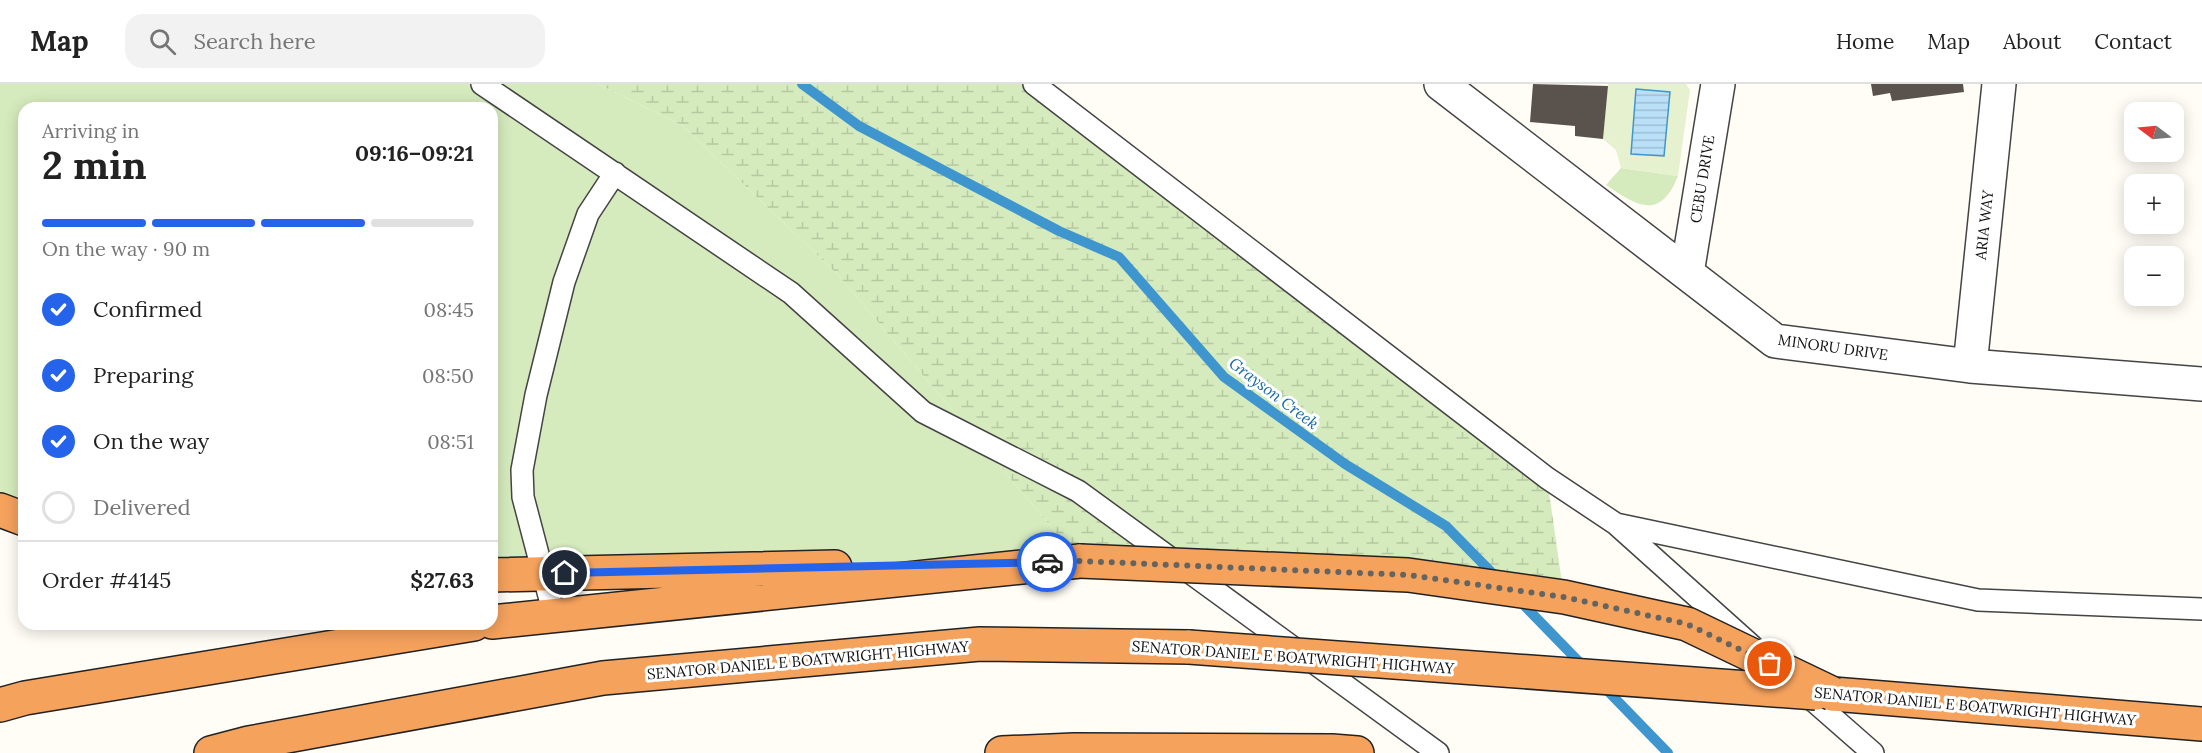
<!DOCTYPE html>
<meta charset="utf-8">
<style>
:root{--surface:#fff;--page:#f2f2f2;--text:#222;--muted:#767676;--line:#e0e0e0;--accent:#2563eb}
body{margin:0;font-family:Lora,serif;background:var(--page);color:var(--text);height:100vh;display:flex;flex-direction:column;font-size:22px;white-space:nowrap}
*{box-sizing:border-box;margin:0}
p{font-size:20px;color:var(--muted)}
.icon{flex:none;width:33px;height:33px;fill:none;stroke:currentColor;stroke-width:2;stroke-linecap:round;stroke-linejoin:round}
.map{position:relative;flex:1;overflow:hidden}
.details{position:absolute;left:18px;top:18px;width:480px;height:528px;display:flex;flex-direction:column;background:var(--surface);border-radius:18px;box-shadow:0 3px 15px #0003}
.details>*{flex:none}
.needle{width:39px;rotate:286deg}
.buttons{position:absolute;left:2124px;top:18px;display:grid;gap:12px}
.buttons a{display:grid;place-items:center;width:60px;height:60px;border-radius:12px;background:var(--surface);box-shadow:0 3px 15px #0003;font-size:30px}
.pin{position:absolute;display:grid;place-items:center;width:51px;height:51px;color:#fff;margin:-26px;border:3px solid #fff;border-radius:50%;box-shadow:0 2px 6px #0007}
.courier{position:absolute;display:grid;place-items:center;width:60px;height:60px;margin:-30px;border:4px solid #2563eb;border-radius:50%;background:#fff;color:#222;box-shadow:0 2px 8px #0007}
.summary em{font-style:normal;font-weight:700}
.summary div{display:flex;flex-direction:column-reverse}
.summary{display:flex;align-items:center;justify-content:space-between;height:102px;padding:0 24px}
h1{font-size:39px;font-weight:700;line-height:45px}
.bar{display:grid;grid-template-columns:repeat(4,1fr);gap:9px 6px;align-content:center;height:72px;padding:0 24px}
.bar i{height:8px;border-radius:4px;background:var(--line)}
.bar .selected{background:var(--accent)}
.bar p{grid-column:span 4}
.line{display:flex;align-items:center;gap:15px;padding:0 24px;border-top:2px solid var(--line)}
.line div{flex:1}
ol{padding:0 24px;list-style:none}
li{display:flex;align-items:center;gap:18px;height:66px}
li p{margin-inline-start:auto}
li .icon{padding:6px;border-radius:50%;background:var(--accent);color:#fff;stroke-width:4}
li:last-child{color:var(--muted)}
li i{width:33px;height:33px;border:3px solid var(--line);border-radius:50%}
header{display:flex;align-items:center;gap:36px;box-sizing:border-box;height:84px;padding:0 30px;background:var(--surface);border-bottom:2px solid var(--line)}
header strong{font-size:28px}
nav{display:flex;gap:33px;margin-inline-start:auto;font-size:21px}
.search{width:420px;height:54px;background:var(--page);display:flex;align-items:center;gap:15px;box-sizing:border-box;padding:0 21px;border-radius:18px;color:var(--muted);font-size:22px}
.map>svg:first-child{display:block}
.grass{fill:#d5ebbd}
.wetland{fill:url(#wetland-marsh)}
.pitch{fill:#e6f2cf}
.water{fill:url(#water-rules);stroke:#3f96cf;stroke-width:1.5}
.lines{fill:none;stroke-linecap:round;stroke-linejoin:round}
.stream{stroke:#3f96cf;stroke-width:10}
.building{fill:#5a524d}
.service-casing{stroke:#444;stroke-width:24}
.minor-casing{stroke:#444;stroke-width:36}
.motorway-casing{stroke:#222;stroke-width:36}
.service{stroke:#fff;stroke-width:21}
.minor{stroke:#fff;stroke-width:33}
.motorway{stroke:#f5a25d;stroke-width:33}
.motorway-bridge-casing{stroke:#222;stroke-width:36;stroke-linecap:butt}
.motorway-bridge{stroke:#f5a25d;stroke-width:33}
.done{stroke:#646461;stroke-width:6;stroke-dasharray:0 10.8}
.route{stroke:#2563eb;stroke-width:8}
.labels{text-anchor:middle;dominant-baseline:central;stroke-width:6;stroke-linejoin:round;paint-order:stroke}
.street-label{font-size:15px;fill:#111;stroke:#fff}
.water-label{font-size:16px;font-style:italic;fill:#1768a6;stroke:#fff}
</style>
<header>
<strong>Map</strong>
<div class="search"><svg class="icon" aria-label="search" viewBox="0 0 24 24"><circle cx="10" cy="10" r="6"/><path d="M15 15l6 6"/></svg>Search here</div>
<nav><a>Home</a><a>Map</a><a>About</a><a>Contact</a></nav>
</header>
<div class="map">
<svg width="2202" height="669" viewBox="0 0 2202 669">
<defs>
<pattern id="wetland-marsh" width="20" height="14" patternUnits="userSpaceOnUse" patternTransform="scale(1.5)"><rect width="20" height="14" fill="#d5ebbd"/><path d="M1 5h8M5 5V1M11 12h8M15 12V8" fill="none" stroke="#b6c8a1"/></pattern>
<pattern id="water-rules" width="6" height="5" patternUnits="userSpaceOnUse" patternTransform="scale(1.5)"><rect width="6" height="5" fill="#b9e0f7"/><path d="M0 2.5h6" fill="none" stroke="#9ebfd3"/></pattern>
</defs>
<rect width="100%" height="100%" fill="#fffdf5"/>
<!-- grass -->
<path class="grass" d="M0 0H598L683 42 839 192 1080 477 492 491V24H24V435L0 426Z
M1621 84 1678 92C1660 137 1637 122 1606 101Z"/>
<!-- wetland -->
<path class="wetland" d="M598 0H1034L1547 394 1564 513 1080 477 839 192 683 42Z"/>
<!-- pitch -->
<path class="pitch" d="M1608 0H1686L1690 6 1678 92 1621 84 1616 66 1603 55Z"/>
<!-- water -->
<path class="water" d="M1636 5 1670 8 1664 72 1631 70Z"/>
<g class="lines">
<!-- stream -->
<path class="stream" d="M802 0 859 42 1059 147 1119 173 1224 293 1345 380 1446 442 1498 495
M1517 514 1586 585
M1601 600 1668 669"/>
</g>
<!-- building -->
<path class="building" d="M1533 0 1608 2 1603 55 1575 52V42L1530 38Z
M1871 0H1963L1964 8 1892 17 1890 9 1873 12Z"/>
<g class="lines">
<!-- service casing -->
<g class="service-casing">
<path id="service" d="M482 0 791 209 923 328 1078 407 1438 669
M1034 0 1547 394 1616 440 1978 516 2202 525
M1617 441 1752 562
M554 531 523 413 522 386 536 311 564 198 588 130 615 89
M1800 605 1873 669"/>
</g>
<!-- minor casing -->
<g class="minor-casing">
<path id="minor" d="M1441 0 1775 257 1970 282 2202 300
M1687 189 1718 0
M1970 282 1999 0"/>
</g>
<!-- motorway casing -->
<g class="motorway-casing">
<path id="motorway" d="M0 426 24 435
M492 491 835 483
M492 538 1080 477
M1833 610 2202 640
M0 621 25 614 474 540
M211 669 249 659 603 594 980 560 1189 563
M1002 669 1074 666 1332 667 1357 669"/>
</g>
<!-- service -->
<use href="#service" class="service"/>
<!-- minor -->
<use href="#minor" class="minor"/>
<!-- motorway -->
<use href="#motorway" class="motorway"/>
<!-- motorway-bridge casing -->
<g class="motorway-bridge-casing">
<path id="motorway-bridge" d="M1080 477 1408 491 1564 513 1687 540 1833 610
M1189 563 1816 609"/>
</g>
<!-- motorway-bridge -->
<use href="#motorway-bridge" class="motorway-bridge"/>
</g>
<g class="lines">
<!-- done -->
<path class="done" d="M1047 478 1080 477 1408 491 1564 513 1687 540 1770 580"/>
<!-- route -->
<path class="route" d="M565 489 1047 478"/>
</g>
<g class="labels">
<!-- street labels -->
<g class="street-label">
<text transform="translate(1702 95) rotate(-81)">CEBU DRIVE</text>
<text transform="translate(1984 141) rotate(-84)">ARIA WAY</text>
<text transform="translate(1833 263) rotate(8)">MINORU DRIVE</text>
<text transform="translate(1293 573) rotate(4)">SENATOR DANIEL E BOATWRIGHT HIGHWAY</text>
<text transform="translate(808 576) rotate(-5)">SENATOR DANIEL E BOATWRIGHT HIGHWAY</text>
<text transform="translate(1975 622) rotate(5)">SENATOR DANIEL E BOATWRIGHT HIGHWAY</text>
</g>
<!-- water labels -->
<g class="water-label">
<text transform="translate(1274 309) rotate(37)">Grayson Creek</text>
</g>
</g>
</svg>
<div class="buttons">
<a><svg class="needle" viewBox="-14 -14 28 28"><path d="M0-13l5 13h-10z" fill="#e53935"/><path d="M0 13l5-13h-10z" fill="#767676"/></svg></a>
<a>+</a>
<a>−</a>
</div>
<div class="pin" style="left:1770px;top:580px;background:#ea580c"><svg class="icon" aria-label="bag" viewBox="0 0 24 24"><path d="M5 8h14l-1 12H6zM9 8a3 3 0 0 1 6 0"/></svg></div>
<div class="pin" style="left:565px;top:489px;background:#1f2937"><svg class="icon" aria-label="home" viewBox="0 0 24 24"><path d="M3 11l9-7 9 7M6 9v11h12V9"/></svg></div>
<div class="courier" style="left:1047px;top:478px"><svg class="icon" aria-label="car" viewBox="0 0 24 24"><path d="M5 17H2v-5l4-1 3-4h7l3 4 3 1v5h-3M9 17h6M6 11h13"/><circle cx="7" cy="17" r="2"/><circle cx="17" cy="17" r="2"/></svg></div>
<section class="details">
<div class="summary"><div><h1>2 min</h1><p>Arriving in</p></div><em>09:16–09:21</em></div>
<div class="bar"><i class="selected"></i><i class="selected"></i><i class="selected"></i><i></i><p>On the way · 90 m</p></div>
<ol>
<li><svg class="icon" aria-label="check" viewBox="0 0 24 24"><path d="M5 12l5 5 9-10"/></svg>Confirmed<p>08:45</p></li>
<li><svg class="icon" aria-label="check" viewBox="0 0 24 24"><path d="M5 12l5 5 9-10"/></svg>Preparing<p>08:50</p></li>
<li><svg class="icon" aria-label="check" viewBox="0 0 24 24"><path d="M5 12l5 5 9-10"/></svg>On the way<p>08:51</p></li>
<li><i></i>Delivered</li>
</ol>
<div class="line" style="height:78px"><div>Order #4145</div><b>$27.63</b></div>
</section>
</div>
